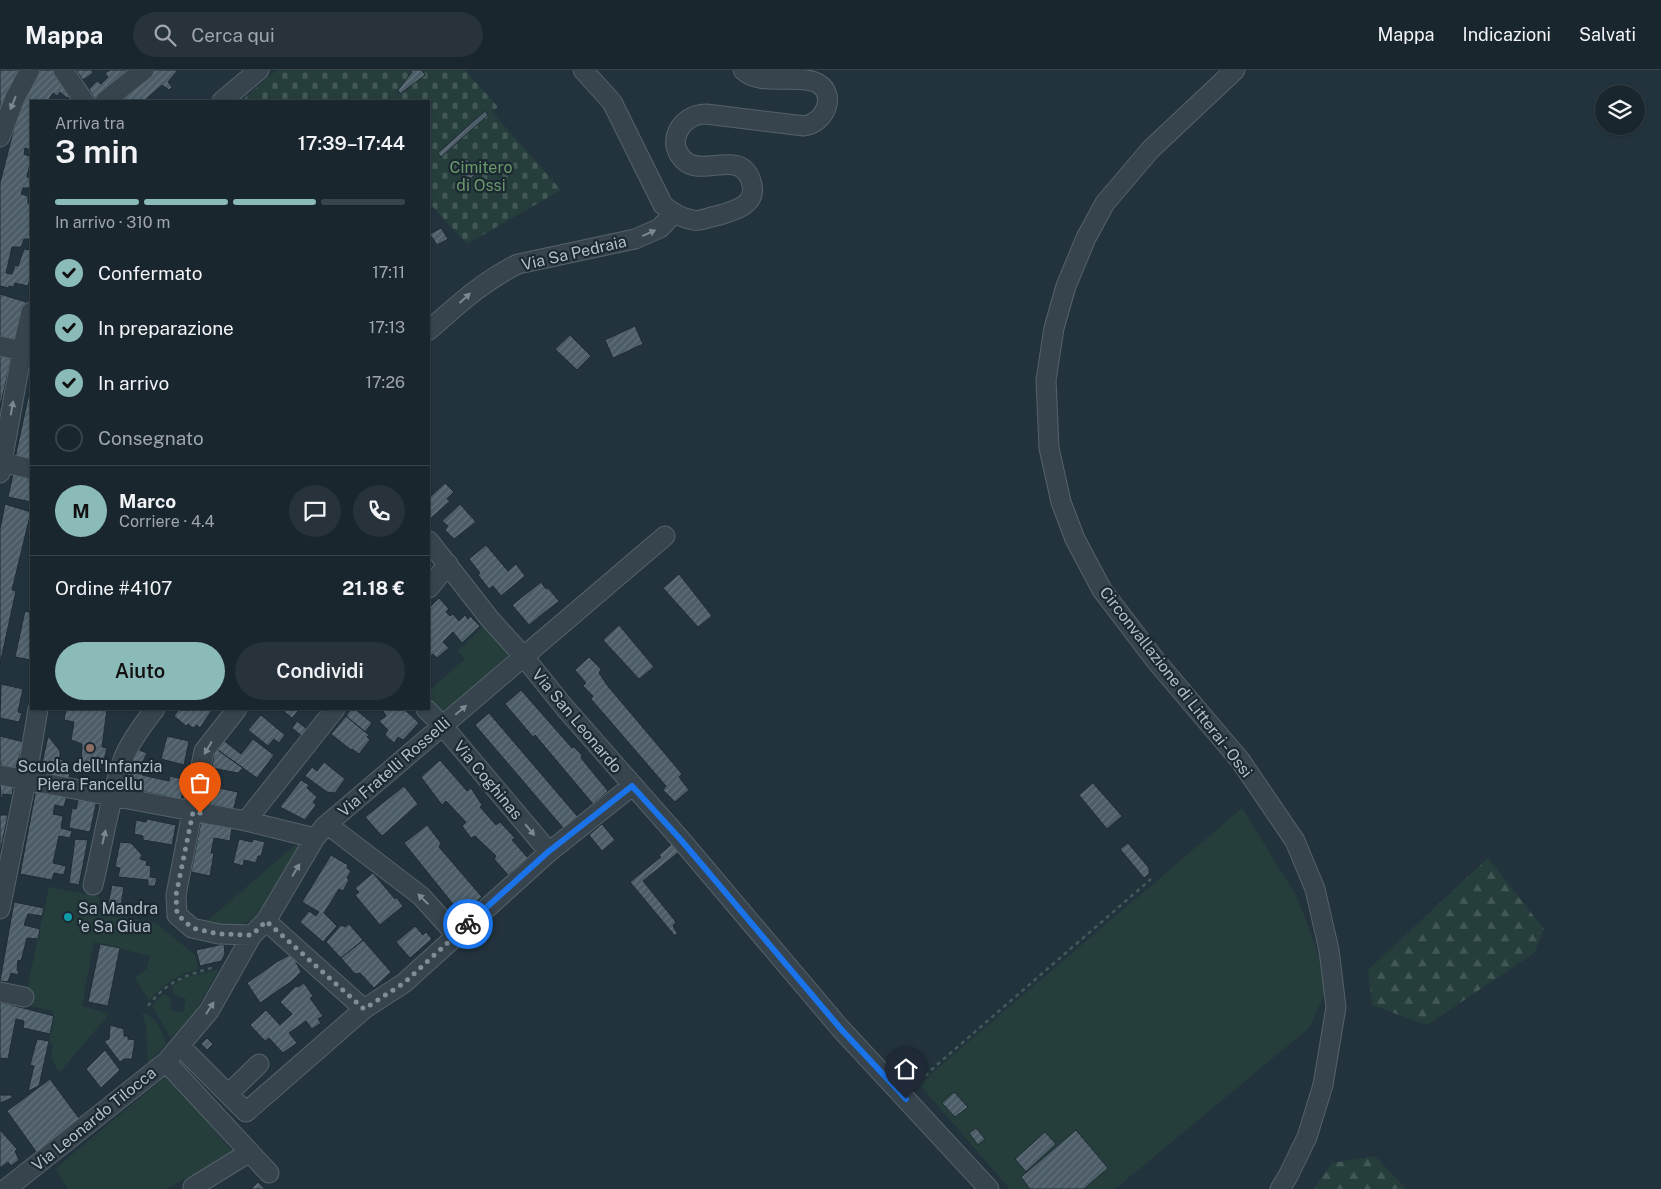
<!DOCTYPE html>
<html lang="it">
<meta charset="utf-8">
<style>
:root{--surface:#1a262e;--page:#27323a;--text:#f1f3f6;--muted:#9fa5aa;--line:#38434a;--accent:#8bbbb9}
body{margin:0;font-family:"Public Sans",sans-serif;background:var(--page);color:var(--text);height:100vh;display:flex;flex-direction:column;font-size:19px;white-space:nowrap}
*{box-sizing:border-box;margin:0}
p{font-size:16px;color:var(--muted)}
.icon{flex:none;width:28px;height:28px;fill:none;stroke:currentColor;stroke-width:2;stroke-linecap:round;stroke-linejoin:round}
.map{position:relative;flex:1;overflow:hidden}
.panel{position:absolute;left:30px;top:30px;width:400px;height:610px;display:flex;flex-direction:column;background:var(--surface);border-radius:0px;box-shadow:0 1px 4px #0004,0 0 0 1px var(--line)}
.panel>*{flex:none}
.buttons{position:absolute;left:1595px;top:15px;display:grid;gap:10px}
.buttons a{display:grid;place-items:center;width:50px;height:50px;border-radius:50%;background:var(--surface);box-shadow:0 1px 4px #0004,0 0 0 1px var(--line);font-size:25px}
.pin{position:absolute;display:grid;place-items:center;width:42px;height:42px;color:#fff;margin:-51px -21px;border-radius:50% 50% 50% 0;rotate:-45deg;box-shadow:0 0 5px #0007}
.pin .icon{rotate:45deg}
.courier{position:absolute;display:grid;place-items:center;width:50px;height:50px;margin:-25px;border:4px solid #1a73e8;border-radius:50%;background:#fff;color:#222;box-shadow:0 1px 6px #0007}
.headline em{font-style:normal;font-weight:600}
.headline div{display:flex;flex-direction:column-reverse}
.headline{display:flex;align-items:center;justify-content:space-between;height:85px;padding:0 25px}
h1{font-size:32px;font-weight:600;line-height:38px}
.bar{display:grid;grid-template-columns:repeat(4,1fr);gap:8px 5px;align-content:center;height:60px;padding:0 25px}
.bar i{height:6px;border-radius:4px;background:var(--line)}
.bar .current{background:var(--accent)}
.bar p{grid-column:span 4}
.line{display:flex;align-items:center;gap:12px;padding:0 25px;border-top:1px solid var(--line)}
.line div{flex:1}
.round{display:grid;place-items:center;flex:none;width:52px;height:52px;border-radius:26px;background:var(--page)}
ol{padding:0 25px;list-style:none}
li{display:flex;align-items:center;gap:15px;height:55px}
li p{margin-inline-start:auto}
li .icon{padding:5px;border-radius:50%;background:var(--accent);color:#111;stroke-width:4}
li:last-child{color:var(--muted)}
li i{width:28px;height:28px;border:2px solid var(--line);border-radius:50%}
.action{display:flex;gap:10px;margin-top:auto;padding:10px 25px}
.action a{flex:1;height:58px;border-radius:30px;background:var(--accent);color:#111;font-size:20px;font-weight:600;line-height:58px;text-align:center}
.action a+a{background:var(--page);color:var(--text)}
header{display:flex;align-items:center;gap:30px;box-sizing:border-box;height:70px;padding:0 25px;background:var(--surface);border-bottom:1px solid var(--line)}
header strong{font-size:24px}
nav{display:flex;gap:28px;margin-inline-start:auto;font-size:18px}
.search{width:350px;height:45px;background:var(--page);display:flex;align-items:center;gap:12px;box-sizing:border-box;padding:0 18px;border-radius:28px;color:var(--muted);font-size:19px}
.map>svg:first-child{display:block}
.grass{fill:#253e3b}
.forest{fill:url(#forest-firs)}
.cemetery{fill:url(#cemetery-stones)}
.building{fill:url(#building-hatch);stroke:#1e2b34}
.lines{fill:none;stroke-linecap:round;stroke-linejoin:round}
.minor-casing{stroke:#55626b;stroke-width:21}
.path{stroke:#435a58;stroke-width:2.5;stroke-dasharray:4 4;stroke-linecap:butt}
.minor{stroke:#37444d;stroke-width:19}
.oneway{fill:#7b8891}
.done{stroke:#808e97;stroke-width:5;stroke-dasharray:0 9}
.route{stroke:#1a73e8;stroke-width:6}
.education-dot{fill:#8d6e63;stroke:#1c2932;stroke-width:2}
.culture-dot{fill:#0f9aa8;stroke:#1c2932;stroke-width:2}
.labels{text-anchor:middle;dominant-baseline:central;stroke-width:4.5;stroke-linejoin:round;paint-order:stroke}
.park-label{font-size:16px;fill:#69996a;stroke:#1c2932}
.street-label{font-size:16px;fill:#b2bfc8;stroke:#1c2932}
.poi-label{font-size:16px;fill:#b2bfc8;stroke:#1c2932}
</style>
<header>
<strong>Mappa</strong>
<div class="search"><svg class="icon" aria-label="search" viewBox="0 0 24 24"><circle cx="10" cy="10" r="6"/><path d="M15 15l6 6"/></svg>Cerca qui</div>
<nav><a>Mappa</a><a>Indicazioni</a><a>Salvati</a></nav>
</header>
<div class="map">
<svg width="1661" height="1119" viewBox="0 0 1661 1119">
<defs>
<pattern id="forest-firs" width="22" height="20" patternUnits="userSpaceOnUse" patternTransform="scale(1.25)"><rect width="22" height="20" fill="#253e3b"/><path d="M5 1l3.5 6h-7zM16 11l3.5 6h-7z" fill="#425856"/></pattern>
<pattern id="cemetery-stones" width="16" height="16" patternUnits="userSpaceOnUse" patternTransform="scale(1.25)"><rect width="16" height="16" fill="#253e3b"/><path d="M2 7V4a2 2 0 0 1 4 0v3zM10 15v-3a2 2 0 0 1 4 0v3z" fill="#425856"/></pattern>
<pattern id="building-hatch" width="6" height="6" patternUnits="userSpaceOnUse" patternTransform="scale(1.25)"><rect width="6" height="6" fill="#4c5d68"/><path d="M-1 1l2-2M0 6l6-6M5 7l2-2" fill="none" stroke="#63727c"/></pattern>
</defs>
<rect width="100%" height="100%" fill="#23333d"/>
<!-- grass -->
<path class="grass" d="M483 556 511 589 444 645 429 629V621L465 589 458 581Z
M1242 738 1297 827 1321 891 1325 923 1309 958 1115 1119H1010L919 1014Z
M298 774 300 777 257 850 218 859 206 852 295 775Z
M49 817 100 827 98 842 156 853 195 885 198 899C178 905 162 914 149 931L135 908 147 899 150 886 94 872 82 936 109 944 59 1003 51 987 53 974 49 973 53 941 26 935 24 932Z
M219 899 194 944 171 968 152 936 163 924C171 926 171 931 171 939L174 941 183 943 186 929C177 926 173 926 172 916L183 908Z
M142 943C158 948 160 959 167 973L148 994 146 955Z
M167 1005 234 1083 166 1119H68L55 1099Z"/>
<!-- forest -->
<path class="forest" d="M1488 788 1544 859 1534 883 1427 955 1372 935 1368 900Z
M1375 1086 1406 1119H1314L1332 1093Z"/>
<!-- cemetery -->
<path class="cemetery" d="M277 0H465L498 37 492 42 561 120 467 174 429 133V31H241Z"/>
<!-- building -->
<path class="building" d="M0 0H19L0 45Z
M36 0H55L72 24 67 28 60 22 57 26 53 23 48 31H31V80L25 78 24 84 31 87V94H30L27 107 31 108V118H23L21 124 28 126V133L31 134V169H24L21 177H12L6 203 12 204 15 195 18 196 24 179 31 180V204L28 216 15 213 14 217 9 216 8 218 0 216V113L21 31Z
M76 0H92L93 3 83 10Z
M110 0H133L98 31H96L89 19 97 11 101 14 108 7 105 3Z
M155 0H178L168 12 172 17 169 20 162 15 146 29 148 31H118Z
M410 0H422L425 5 400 24 398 20 412 2Z
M485 41 488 45 441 87 438 83Z
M467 89 478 102 469 110 458 97Z
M441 158 448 169 437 175 430 164Z
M0 224 26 232 16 273 0 268Z
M635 256 643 274 613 288 605 270Z
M570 265 591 286 577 300 555 279Z
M0 286 11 288 0 338Z
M31 314V392L15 388Z
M14 400 31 404V432L8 427Z
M445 413 454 422 447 429 450 431 429 450V428Z
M5 434 31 442 12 520 16 521 0 594V459Z
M460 434 476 452 454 469 445 460 448 456 442 451Z
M486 475 508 501 516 494 525 506 501 526 493 516 489 519 478 505 480 503 469 489Z
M679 504 712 546 698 557 663 518Z
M541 512 546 519 548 518 559 531 529 555 512 535Z
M439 528 449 539 446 542 450 546 453 544 459 551 465 545 468 549 470 546 480 556 462 573 453 562 443 572 449 578 437 588 433 584 430 587 429 586V551L430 550 429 548V538Z
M25 541 31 543V590L15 587Z
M619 555 654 597 639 609 603 570Z
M589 587 601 599 599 603 607 615 682 704 679 707 689 720 675 732 663 720 666 716 591 629 593 626 583 616 586 613 575 600Z
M1 614 23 619 18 642 22 643 19 652 0 648Z
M521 620 572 678 574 677 582 685 581 688 608 721 593 734 535 665 533 667 505 634Z
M66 639H107L102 677 107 678 102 698 81 694 82 674 71 670 74 652 64 650Z
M179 639H210L212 640 200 658 197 655 193 658 188 654 186 656 174 646Z
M281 639H300L292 648Z
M351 639H355L372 653 365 662 346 646Z
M386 639H404L419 653 403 670 398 667 394 673 385 665 388 660 379 651 386 646 383 641Z
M489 643 578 747 564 759 475 655Z
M261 645 285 665 279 673 274 669 268 676 248 660Z
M346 646 369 665 367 667 370 670 359 684 352 679 351 680 331 664Z
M297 651 308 660 303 667 292 658Z
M0 666 24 672 15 700 2 698V695L0 694Z
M48 666 60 681V689L63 690 62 698 71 700 68 710 40 703Z
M167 666 189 671 184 695 161 689Z
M253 669 274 685 257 708 215 678 223 670 241 684Z
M215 678 243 698 238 703 212 698Z
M137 679 147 683 142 693V705L169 711 170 706 186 710 180 733 167 731V726L125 718 132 690Z
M440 690 467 721 471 718 482 735 480 737 496 755 500 752 515 768 512 770 528 788 508 805 494 789 496 786 475 766 471 768 462 756 466 752 446 731 442 735 421 707Z
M324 692 345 709 335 723 327 722 305 706 312 697 317 701Z
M0 710 14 713 12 725 3 724 1 730Z
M301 710 309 715 307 718 317 727 313 732 316 735 305 750 280 737Z
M1093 713 1122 746 1107 759 1079 725Z
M404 716 418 734 382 766 365 747Z
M214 717 238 722 232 745 223 743 225 737 210 734Z
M36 719 67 725 64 737 55 735 53 744 63 746 61 758 72 761 70 768 59 766 53 793 66 796 64 805 54 803 52 810 20 804Z
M79 727 97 730 90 762 69 758 72 738 76 739Z
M0 745H8L0 783Z
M147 749 176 755 172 775 143 770V766L134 764 136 750 146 752Z
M201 752 232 758 230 771 214 768 211 783H214L210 806 191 802Z
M602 754 615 770 602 781 589 765Z
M427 755 441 773 439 777 482 827 461 844 404 773Z
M75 769 88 770 79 815 69 813Z
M239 769 252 772 253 769 265 772 261 786H258L256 793 244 790 243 796 233 793Z
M120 772 131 773 142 785 140 789 147 791 146 795 151 796 150 807 157 808 155 816H148V810L118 807 120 798 115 797Z
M673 773 679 782 643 811 676 852 673 856 677 863 675 866 630 812 661 787 659 785Z
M1128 773 1149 798V804L1144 808 1120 779Z
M331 785 348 795 347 798 351 801 347 808 349 810 343 821 339 819 324 843 337 856 323 872 300 852 309 841 316 846 319 842 302 832Z
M373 803 395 829 396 827 403 836 380 855 355 825 359 822 355 818Z
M112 815 124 817 119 847 106 844Z
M14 832 44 838 42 846 28 844 24 855 40 859 38 869 27 868 21 891 18 890 17 900 19 901 18 905 11 903 8 912 0 911Z
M349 854 363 870 341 888 326 872 341 855 345 857Z
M415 856 423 865 426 862 432 869 410 888 396 872Z
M363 870 391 902 374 918 360 903 355 904 341 888Z
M100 874 120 878 108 936 88 932Z
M224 874 225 884 221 891 200 896 196 880Z
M292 884 301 902 292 911 260 933 247 913 278 891Z
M304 913 313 926 310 928 323 946 318 949 321 953 312 959 306 951 289 963 297 973 283 983 269 968 265 971 250 955 266 940 280 955 292 944 280 932 296 916 298 917Z
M0 932 54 946 50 964 23 958 24 951 16 949 8 989 0 988Z
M110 955 124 959V966H128V969L135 970 132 989H124L120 992 104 971 109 969Z
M207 968 213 974 207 980 201 974Z
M37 969 49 971 39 1016 28 1021 34 996 30 995Z
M105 980 120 1000 101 1018 86 999Z
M50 1009 81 1051 37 1083 7 1041Z
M954 1022 968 1037 955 1047 942 1033Z
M0 1025H12V1028L0 1033Z
M976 1058 985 1069 978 1075 969 1063Z
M0 1060 17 1079 15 1081 19 1090 11 1096 8 1092 0 1098Z
M1076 1060 1108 1098 1084 1119H1030L1021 1107Z
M1045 1062 1056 1074 1026 1102 1015 1089Z
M258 1112 265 1119H251Z"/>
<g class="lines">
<!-- minor casing -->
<g class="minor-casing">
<path id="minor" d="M63 0 84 31
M583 0 612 32 663 135C672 143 681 148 693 150 700 152 709 147 716 146 733 141 759 136 751 111 741 79 705 106 686 92 664 74 680 44 706 44L804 56C828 52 837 21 815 12 794 4 761 17 743 0
M1235 0 1151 79 1105 133 1086 168 1066 216 1054 258 1046 310 1049 378 1061 432 1075 469 1102 520 1156 591 1240 690 1295 771 1315 819 1329 880 1336 937 1323 1015 1307 1067 1288 1106 1280 1119
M105 31 144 0
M222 31 259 0
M0 67 15 28 30 0
M429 260C458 235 483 211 518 194L635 169 660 158 673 144
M0 276 22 281
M2 392 31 399
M0 403 22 281 31 242
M429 471 489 548 524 587 565 638 681 770 840 958 989 1119
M429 518 448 494
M237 639 204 681 176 825 177 845 192 858 219 864 252 865
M426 639 442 655 549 782
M0 705 246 751 315 768
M246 751 335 639
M325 756 332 758 421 826 456 865
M93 815C103 774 110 726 124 687 131 670 144 653 155 639
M0 839 26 711 38 639
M266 851 364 939
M0 922 24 927
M180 976 246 1042 364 939 404 913 549 782 632 716
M166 992 269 1103
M228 1024 259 994
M193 1117 250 1082
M6 1119 166 992 209 941 252 865 266 851 315 768 325 756 665 466"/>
</g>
<!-- path -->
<path class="path" d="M148 936C167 911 186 905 215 897
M915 1018 931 1000 1151 809"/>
<!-- minor -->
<use href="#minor" class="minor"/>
</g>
<!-- one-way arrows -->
<defs><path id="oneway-solid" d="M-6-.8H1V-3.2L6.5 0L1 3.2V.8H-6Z" transform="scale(1.25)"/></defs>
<g class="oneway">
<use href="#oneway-solid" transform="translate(13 33) rotate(112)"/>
<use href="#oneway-solid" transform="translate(649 163) rotate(-24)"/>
<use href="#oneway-solid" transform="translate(465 228) rotate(-42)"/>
<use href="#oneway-solid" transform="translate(12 338) rotate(-80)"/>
<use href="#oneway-solid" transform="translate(461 640) rotate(-40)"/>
<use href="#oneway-solid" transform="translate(208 678) rotate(121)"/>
<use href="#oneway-solid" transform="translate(530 760) rotate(50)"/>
<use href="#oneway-solid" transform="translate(104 767) rotate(-77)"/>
<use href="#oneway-solid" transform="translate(296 800) rotate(-59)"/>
<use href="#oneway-solid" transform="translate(423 829) rotate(-135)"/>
<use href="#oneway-solid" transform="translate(210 938) rotate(-57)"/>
</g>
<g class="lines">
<!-- done -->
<path class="done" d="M200 743 193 742 176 825 177 844 192 858 219 864 252 865 266 851 364 939 404 913 468 854"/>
<!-- route -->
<path class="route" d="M468 854 548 782 632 716 681 770 840 958 906 1029"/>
</g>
<!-- markers -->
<circle class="education-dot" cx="90" cy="678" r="5"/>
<circle class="culture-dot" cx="68" cy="847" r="5"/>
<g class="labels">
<!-- park labels -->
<g class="park-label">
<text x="481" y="97">Cimitero<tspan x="481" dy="18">di Ossi</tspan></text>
</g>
<!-- street labels -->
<g class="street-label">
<text transform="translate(574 183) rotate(-13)">Via Sa Pedraia</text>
<text transform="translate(1176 612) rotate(52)">Circonvallazione di Litterai - Ossi</text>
<text transform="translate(577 651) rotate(50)">Via San Leonardo</text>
<text transform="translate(394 697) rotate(-41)">Via Fratelli Rosselli</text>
<text transform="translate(488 710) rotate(50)">Via Coghinas</text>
<text transform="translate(94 1049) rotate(-39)">Via Leonardo Tilocca</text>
</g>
<!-- poi labels -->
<g class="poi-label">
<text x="90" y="696">Scuola dell'Infanzia<tspan x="90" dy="18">Piera Fancellu</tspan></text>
<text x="78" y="838" text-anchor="start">Sa Mandra<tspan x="78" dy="18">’e Sa Giua</tspan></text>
</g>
</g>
</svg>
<div class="buttons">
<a><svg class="icon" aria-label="layers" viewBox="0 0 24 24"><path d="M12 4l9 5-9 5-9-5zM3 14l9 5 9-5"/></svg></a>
</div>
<div class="pin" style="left:200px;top:743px;background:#ea580c"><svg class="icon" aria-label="bag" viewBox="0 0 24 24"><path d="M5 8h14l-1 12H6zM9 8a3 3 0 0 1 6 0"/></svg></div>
<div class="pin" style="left:906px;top:1029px;background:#1f2937"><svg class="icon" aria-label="home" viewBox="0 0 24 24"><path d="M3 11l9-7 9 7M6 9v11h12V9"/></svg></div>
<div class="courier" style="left:468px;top:854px"><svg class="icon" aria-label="bike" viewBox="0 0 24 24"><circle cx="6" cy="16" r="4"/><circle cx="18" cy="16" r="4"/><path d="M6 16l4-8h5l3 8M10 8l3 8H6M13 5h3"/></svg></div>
<section class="panel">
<div class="headline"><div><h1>3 min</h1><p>Arriva tra</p></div><em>17:39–17:44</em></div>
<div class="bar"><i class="current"></i><i class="current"></i><i class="current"></i><i></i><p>In arrivo · 310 m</p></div>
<ol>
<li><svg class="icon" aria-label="check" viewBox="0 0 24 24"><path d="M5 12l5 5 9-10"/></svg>Confermato<p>17:11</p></li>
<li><svg class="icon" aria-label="check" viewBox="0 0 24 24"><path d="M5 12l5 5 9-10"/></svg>In preparazione<p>17:13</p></li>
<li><svg class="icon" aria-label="check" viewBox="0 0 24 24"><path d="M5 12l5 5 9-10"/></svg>In arrivo<p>17:26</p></li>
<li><i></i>Consegnato</li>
</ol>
<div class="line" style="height:90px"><b class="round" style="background:var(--accent);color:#111">M</b><div><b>Marco</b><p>Corriere · 4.4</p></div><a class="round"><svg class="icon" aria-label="chat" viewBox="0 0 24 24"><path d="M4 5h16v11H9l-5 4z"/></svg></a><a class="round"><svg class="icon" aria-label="phone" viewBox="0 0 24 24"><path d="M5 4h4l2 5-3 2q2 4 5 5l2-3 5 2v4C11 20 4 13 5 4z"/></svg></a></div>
<div class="line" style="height:65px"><div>Ordine #4107</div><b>21.18 €</b></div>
<div class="action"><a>Aiuto</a><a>Condividi</a></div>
</section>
</div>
